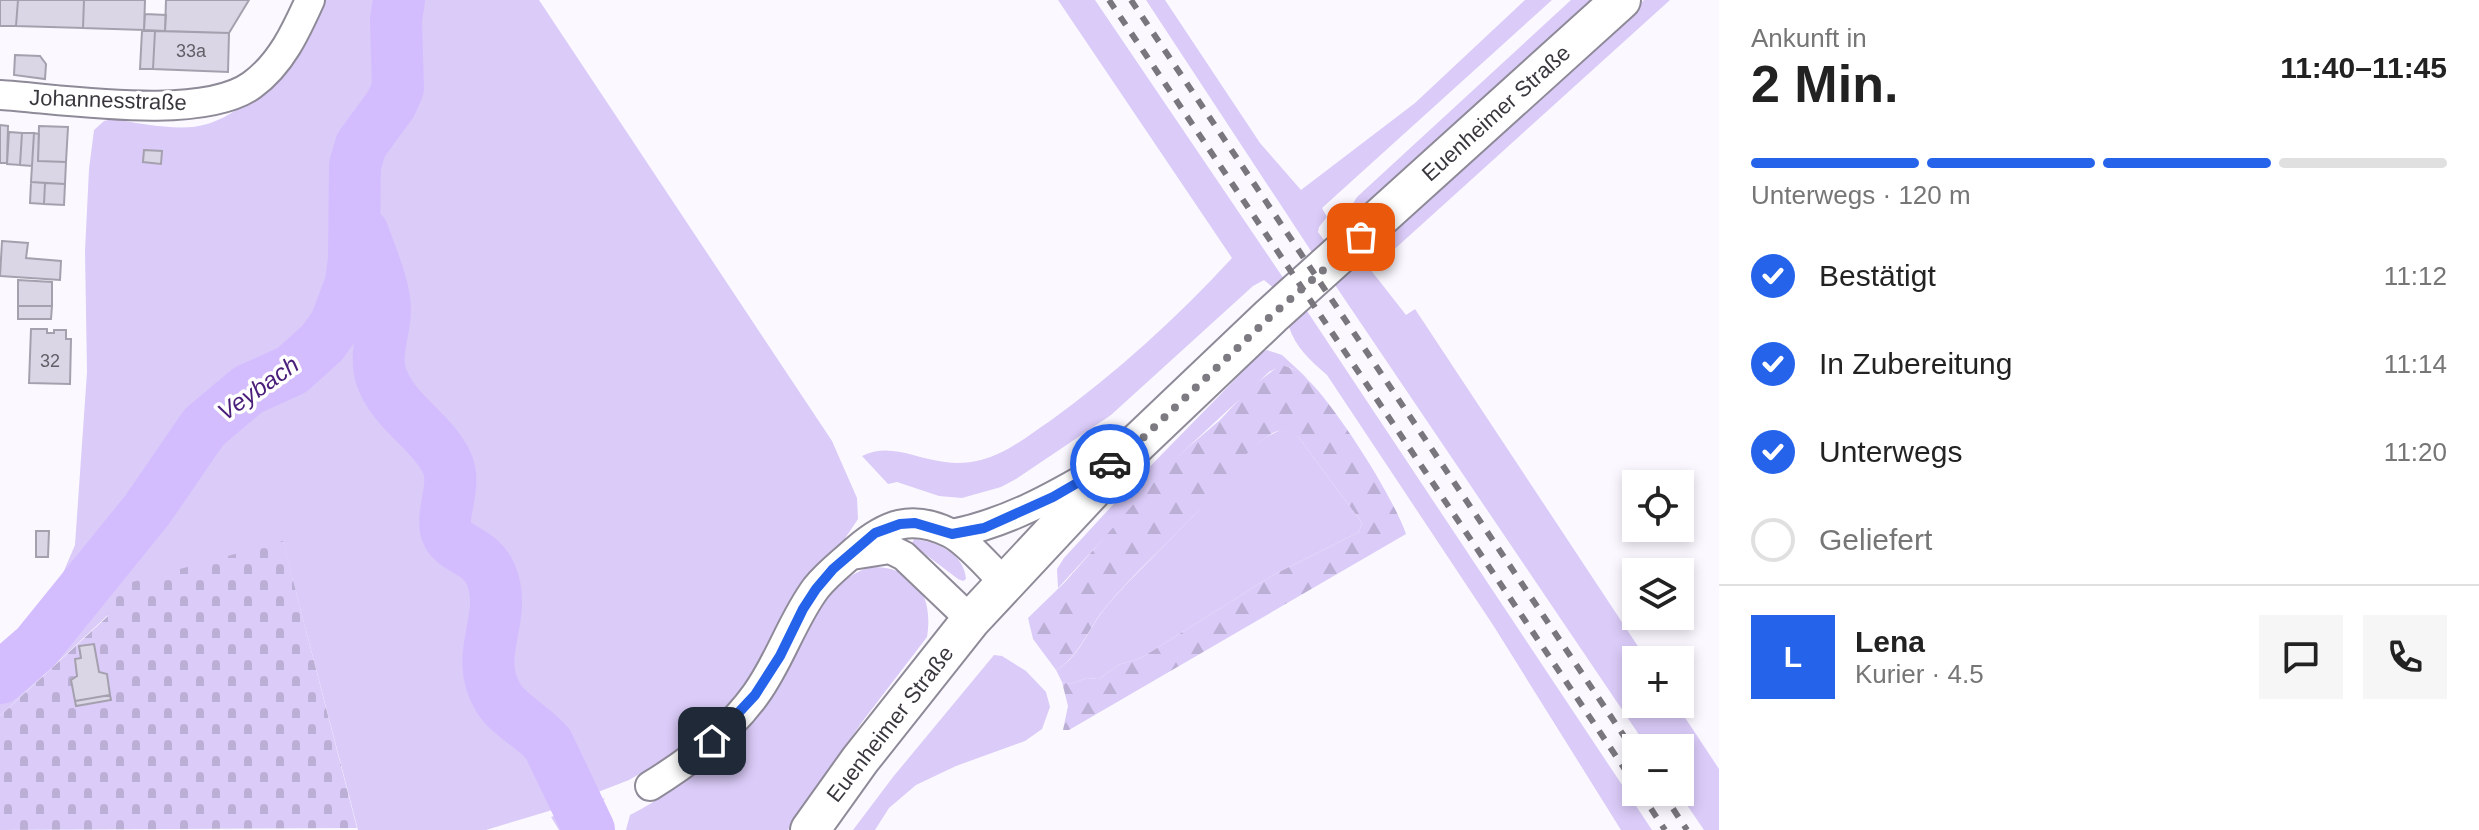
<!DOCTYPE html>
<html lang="de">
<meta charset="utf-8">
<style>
:root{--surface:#fff;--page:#f6f6f6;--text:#222;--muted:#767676;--line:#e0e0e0;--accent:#2563eb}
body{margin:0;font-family:Helvetica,sans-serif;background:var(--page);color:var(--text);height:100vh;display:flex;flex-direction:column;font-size:30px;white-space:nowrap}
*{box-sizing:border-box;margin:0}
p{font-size:26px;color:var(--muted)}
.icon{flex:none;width:44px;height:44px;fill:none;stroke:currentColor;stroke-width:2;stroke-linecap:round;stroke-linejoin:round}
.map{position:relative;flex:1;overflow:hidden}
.side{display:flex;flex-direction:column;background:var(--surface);width:760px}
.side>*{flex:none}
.buttons{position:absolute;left:1622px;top:470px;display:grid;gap:16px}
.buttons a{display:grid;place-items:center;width:72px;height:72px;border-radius:0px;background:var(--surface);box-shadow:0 4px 12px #0003;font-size:40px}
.pin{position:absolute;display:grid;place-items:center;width:68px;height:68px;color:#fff;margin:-34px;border-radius:16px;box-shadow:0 4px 12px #0006}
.courier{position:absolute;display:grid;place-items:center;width:80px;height:80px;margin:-40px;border:6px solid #2563eb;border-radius:50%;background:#fff;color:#222;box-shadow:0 2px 10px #0007}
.headline em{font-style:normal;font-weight:600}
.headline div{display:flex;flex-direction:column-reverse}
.headline{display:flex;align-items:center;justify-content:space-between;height:136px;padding:0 32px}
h1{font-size:52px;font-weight:600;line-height:60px}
.bar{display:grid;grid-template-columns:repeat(4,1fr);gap:12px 8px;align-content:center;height:96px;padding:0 32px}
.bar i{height:10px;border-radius:6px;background:var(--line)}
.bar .current{background:var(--accent)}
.bar p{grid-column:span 4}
.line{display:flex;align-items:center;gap:20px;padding:0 32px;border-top:2px solid var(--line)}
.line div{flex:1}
.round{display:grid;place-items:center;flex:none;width:84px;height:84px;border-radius:0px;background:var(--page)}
ol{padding:0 32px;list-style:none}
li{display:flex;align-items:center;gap:24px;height:88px}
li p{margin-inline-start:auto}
li .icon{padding:8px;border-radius:50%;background:var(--accent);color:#fff;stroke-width:4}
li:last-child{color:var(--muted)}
li i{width:44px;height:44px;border:4px solid var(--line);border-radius:50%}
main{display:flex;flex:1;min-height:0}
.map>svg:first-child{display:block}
.grass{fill:#dacbf8}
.forest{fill:url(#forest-firs)}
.cemetery{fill:url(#cemetery-stones)}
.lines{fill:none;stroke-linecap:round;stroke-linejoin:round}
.river{stroke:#d4bdfe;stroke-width:52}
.building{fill:#dbd6e5;stroke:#a5a0ae;stroke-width:2}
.minor-casing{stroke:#8f8a98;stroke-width:32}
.secondary-casing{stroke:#8f8a98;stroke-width:42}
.minor{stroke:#fff;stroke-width:28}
.secondary{stroke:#fff;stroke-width:38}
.rail{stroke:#79777d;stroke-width:6;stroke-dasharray:10 10;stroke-linecap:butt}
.done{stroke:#7d7b81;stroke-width:8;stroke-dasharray:0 14.4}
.route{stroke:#2563eb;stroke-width:10}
.labels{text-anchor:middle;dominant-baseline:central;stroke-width:7;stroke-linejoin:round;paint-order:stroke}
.number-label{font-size:18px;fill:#625f67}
.street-label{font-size:22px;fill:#39373d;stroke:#fff}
.water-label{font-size:24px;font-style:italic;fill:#4a1f7b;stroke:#fff}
</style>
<main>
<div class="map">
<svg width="1719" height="830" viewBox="0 0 1719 830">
<defs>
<pattern id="forest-firs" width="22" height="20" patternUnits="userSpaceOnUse" patternTransform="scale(2)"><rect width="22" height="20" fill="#dacbf8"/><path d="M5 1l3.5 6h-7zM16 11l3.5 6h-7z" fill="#bcafd6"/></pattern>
<pattern id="cemetery-stones" width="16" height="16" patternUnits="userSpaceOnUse" patternTransform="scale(2)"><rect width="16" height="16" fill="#dacbf8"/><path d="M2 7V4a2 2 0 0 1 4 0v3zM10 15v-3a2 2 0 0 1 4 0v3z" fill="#bcafd6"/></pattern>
</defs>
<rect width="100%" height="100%" fill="#fbf9ff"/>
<!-- grass -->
<path class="grass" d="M323 0H539L832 441 857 498 858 519 844 540 813 571 747 682 718 716 697 735 674 754 629 780 549 811 486 830H358L283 542 108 615 0 716V658L13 647 51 601 75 545 87 372 85 251 89 169 94 130 104 121 112 119C138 123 166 129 193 127 255 120 291 46 323 0Z
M1058 0H1095L1286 282 1276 290 1264 280 1253 286 1111 415 1016 479 1001 487 962 498 939 496 897 482 888 484 862 456C890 442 916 459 945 462 957 464 969 463 981 460 1006 454 1029 435 1050 421 1116 373 1177 318 1232 258Z
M1146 0H1165L1260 143 1301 190 1415 103 1525 0H1552L1322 208 1327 217 1319 227 1318 232 1327 244 1313 254Z
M1571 0H1596L1353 220C1346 213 1353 204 1357 197Z
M1644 0H1670L1388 255 1386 266C1380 258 1375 252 1377 242Z
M1347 269H1370L1406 315 1415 309 1647 660H1636V704H1676L1719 769V830H1704L1678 792 1680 748H1648L1333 282Z
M1305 308 1652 830H1621L1493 625 1327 375C1310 360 1296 348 1289 327Z
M1267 350 1282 355 1308 379C1292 368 1287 361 1269 372L1186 449 1058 588 1057 569 1064 558 1121 496 1262 352Z
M1281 430 1292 431 1300 439 1362 523 1359 532 1273 575 1141 658 1118 665 1099 679 1087 678 1070 684 1062 682 1056 670C1080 657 1088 629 1105 608 1132 576 1165 546 1194 515 1221 486 1242 445 1281 430Z
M914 539C937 542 964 553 966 579L963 581 958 579 917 548 912 543Z
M871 567C914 566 934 595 927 637L862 722 788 830H626L630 815C674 792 717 761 751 723 764 708 776 690 786 673 809 634 822 581 871 567Z
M994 655 1002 656 1026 671 1046 692 1050 707 1042 729 1025 741 956 766 916 785 889 808 875 830H853L893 777Z
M605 798C595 811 600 816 607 830H559L551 817Z"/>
<!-- forest -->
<path class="forest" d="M1280 365C1291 367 1299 371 1307 379 1335 405 1394 498 1406 534L1069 730H1063L1068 706 1062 682 1070 684 1087 678 1099 679 1118 665 1141 658 1273 575 1359 532 1362 523 1300 439C1290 430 1280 427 1268 436 1241 454 1226 479 1206 502 1173 539 1135 571 1104 609 1088 629 1079 657 1056 670L1033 639 1028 618 1065 582 1139 498 1186 449 1220 420 1250 388Z"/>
<!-- cemetery -->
<path class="cemetery" d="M283 541 357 828 0 830V716L108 616 103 590Z"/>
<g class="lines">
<!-- river -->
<path class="river" d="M363 233C371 257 384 284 385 309 385 331 374 353 381 376 393 412 431 430 447 463 458 487 438 516 448 535 456 550 481 551 491 575 509 619 471 654 499 699 511 717 534 727 548 744L589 830
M0 678 36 647 147 510 204 427 248 390 292 370 322 343 335 325 351 283 354 258 355 165 361 145 391 104 398 88 396 20 399 0"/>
</g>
<!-- building -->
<path class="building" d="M0 0H18L16 26H0Z
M18 0H84L83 28 16 26Z
M84 0H145L144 30 83 28Z
M166 0H249L229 33 165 31Z
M145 14 166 15 165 31 144 30Z
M142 31H155L153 69H140Z
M155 31 229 33 228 72 153 69Z
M15 55 40 56 46 64 45 79 14 75Z
M0 125 8 126 7 163H0Z
M39 126 68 127 66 162 38 161Z
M9 132 22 133 20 165 7 164Z
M22 133H34L32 166 20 165Z
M34 133 39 134 38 161 66 162 65 184 31 182Z
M144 150 162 151 161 164 143 162Z
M31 182 45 183 44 204 30 203Z
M45 183 65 184 64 205 44 204Z
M2 241 28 243 26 258 61 261 60 280 0 276Z
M18 280 52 282V306H18Z
M18 306H52L51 319H18Z
M31 329H47V333H54V330H66V339H71L70 384 29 383Z
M36 531H49L48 557H36Z
M94 644 99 672 107 674 110 695 75 701 71 680 77 676 75 659 81 658 79 646Z
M110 695 111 700 76 706 75 701Z"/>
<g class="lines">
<!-- minor casing -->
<g class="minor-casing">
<path id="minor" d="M0 95C63 99 201 122 252 85 281 64 296 31 310 0
M952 534C1007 523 1053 497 1101 469
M852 555 890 549 904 556 971 620
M650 786C689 762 729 732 756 694 780 661 792 620 816 588 828 573 842 563 856 550 886 524 912 514 950 533 968 542 990 569 1005 583"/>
</g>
<!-- secondary casing -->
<g class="secondary-casing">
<path id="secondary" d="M810 830 860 760 971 620 1126 454 1271 316 1621 0"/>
</g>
<!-- minor -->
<use href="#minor" class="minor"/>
<!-- secondary -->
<use href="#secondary" class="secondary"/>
<!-- rail -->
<path class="rail" d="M1109 0 1636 786
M1131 0 1636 754
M1640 792 1665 830
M1662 792 1687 830"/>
</g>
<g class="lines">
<!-- done -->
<path class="done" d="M1110 464 1126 454 1271 316 1361 237"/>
<!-- route -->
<path class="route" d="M712 741 755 695 780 656 803 609 816 589 833 569 875 533 900 524 915 523 952 534 984 528 1053 497 1110 464"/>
</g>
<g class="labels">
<!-- number labels -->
<g class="number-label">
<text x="191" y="51">33a</text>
<text x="50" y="361">32</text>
</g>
<!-- street labels -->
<g class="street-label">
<text transform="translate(108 100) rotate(2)">Johannesstraße</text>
<text transform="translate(1496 113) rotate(-42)">Euenheimer Straße</text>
<text transform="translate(890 724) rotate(-52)">Euenheimer Straße</text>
</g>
<!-- water labels -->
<g class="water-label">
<text transform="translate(258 388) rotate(-35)">Veybach</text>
</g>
</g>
</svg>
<div class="buttons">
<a><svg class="icon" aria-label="locate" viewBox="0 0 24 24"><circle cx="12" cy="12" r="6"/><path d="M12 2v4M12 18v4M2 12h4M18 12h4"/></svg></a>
<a><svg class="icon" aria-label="layers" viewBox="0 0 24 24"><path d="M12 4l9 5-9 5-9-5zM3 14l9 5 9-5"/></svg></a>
<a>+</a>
<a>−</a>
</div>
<div class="pin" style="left:1361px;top:237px;background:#ea580c"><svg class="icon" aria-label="bag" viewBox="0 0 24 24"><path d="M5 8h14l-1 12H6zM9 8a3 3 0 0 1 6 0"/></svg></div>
<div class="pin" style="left:712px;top:741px;background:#1f2937"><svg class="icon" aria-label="home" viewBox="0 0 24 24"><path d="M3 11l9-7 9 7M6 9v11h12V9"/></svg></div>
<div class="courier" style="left:1110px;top:464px"><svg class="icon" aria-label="car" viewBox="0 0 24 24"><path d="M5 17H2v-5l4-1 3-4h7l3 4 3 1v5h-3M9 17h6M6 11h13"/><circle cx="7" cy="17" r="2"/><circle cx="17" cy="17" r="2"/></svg></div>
</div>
<section class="side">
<div class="headline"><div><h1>2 Min.</h1><p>Ankunft in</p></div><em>11:40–11:45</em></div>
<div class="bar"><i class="current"></i><i class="current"></i><i class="current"></i><i></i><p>Unterwegs · 120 m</p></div>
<ol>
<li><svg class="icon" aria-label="check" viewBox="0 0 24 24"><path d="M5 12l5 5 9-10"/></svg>Bestätigt<p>11:12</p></li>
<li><svg class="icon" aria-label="check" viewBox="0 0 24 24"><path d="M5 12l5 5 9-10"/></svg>In Zubereitung<p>11:14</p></li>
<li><svg class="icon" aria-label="check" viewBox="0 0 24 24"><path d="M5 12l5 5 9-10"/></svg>Unterwegs<p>11:20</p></li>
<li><i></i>Geliefert</li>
</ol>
<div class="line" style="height:144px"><b class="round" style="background:var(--accent);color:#fff">L</b><div><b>Lena</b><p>Kurier · 4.5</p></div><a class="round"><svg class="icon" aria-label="chat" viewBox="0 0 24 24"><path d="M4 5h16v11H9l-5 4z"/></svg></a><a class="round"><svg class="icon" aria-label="phone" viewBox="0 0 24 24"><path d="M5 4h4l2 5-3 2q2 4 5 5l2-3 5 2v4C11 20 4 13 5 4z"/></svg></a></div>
</section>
</main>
